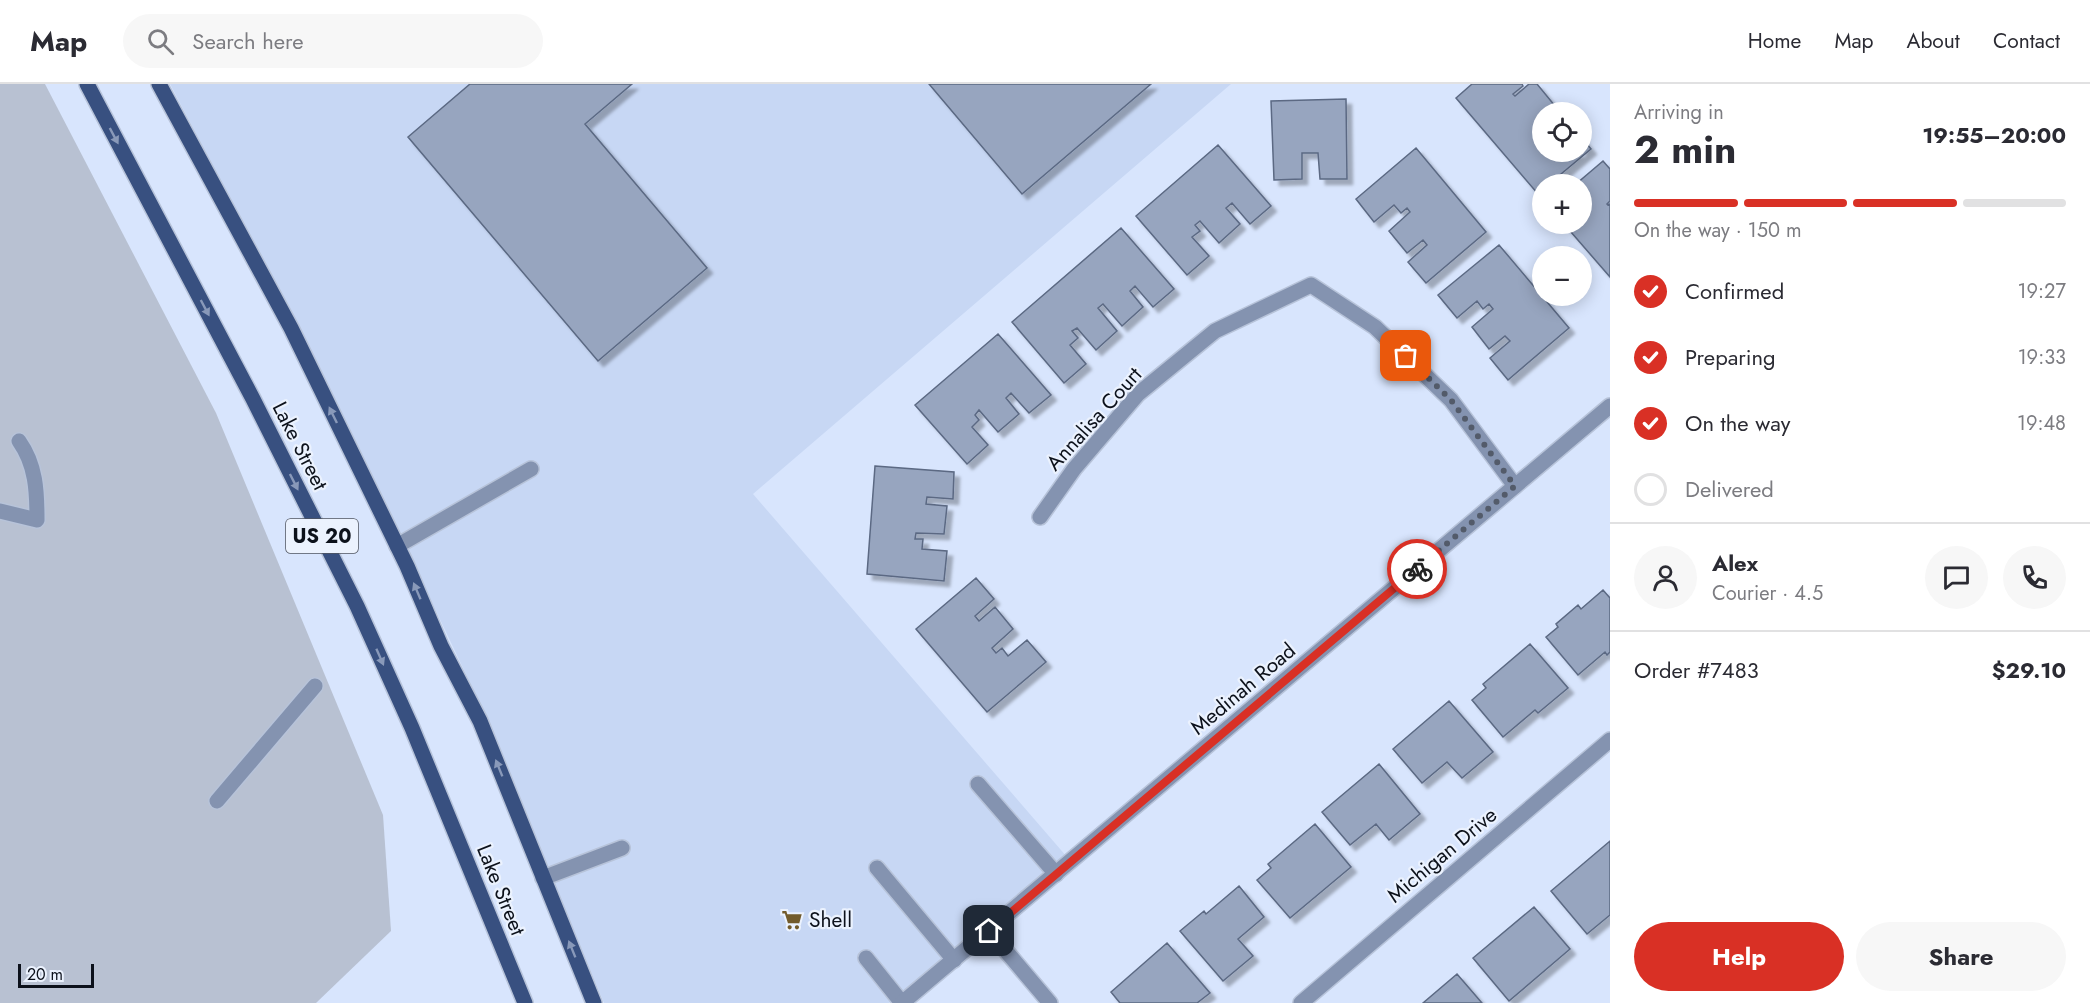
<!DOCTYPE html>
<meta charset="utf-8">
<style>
:root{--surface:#fff;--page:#f7f7f7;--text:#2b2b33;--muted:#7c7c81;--line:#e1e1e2;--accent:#d93025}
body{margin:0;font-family:Jost,sans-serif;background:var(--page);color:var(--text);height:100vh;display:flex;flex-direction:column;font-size:22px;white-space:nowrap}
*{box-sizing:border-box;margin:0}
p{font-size:20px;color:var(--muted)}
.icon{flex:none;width:33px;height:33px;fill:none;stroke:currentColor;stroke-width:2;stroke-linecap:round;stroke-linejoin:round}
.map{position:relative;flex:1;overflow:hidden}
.panel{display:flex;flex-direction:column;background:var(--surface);width:480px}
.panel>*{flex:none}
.fabs{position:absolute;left:1532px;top:18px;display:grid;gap:12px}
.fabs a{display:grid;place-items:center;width:60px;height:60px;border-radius:50%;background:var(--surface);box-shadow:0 3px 15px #0003;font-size:30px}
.scale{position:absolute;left:18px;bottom:15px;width:76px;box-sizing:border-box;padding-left:6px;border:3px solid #0c111b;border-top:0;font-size:16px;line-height:21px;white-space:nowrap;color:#0c111b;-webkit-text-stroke:4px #ebf2fe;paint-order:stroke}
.pin{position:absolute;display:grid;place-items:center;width:51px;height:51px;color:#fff;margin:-26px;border-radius:12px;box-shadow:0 3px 9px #0006}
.courier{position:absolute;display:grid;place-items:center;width:60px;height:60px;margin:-30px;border:4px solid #d93025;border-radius:50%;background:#fff;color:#222;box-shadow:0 2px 8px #0007}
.head em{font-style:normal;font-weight:700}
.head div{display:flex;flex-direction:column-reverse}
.head{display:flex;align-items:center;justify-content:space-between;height:102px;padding:0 24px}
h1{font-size:39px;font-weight:700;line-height:45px}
.bar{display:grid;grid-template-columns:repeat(4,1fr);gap:9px 6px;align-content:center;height:72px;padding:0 24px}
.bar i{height:8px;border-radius:4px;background:var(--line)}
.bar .selected{background:var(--accent)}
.bar p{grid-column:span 4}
.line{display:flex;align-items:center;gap:15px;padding:0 24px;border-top:2px solid var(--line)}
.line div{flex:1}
.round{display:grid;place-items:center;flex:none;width:63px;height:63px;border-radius:32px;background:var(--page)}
ol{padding:0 24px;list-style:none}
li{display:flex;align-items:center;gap:18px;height:66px}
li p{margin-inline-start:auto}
li .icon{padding:6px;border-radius:50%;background:var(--accent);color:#fff;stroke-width:4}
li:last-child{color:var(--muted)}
li i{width:33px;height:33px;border:3px solid var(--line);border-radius:50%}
.cta{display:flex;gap:12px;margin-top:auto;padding:12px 24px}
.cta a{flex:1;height:69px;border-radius:36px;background:var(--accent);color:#fff;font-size:24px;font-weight:700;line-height:69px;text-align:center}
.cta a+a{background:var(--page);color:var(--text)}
header{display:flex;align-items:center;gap:36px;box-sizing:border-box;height:84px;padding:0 30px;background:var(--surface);border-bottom:2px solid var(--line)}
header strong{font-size:28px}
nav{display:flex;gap:33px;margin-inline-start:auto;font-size:21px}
.search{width:420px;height:54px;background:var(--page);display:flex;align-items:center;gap:15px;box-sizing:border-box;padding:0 21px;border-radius:33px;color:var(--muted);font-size:22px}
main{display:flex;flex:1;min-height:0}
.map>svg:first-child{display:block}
.built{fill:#c7d7f4}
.green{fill:#b8c1d2}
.building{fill:#97a5bf;stroke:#5b6983;stroke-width:1.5;filter:url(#shadow)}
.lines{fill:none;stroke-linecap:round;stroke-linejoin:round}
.service-casing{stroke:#b7c3d9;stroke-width:18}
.minor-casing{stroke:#b7c3d9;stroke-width:18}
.tertiary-casing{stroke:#b7c3d9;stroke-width:18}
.primary-casing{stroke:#b7c3d9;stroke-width:18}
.service{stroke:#8493b0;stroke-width:15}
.minor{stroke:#8493b0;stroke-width:15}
.tertiary{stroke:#8493b0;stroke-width:15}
.primary{stroke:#385080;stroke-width:15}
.oneway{fill:#8999b9}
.done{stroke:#535b6a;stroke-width:6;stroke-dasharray:0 10.8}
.route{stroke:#d93025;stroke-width:8}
.labels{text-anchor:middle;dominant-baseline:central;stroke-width:4.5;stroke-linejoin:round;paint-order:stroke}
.shield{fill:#ebf2fe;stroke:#4f545f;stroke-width:1.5}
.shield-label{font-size:20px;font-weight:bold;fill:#0c111b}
.street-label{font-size:21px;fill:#0c111b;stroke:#ebf2fe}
.poi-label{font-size:21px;fill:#0c111b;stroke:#ebf2fe;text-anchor:start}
</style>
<header>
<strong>Map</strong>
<div class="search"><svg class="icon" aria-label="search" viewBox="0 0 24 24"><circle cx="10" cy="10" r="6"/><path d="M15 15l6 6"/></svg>Search here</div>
<nav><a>Home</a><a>Map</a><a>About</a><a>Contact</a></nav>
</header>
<main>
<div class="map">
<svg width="1610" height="919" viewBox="0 0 1610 919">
<defs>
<filter id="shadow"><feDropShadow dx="5.5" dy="5.5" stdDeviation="1.5" flood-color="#0004"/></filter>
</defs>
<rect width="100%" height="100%" fill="#d8e5fd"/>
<!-- built -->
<path class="built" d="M170 0H1231L753 410 1067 773 889 919H604L471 601 351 347Z"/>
<!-- green -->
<path class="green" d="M0 0H45L216 329 383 731 391 847 316 919H0Z"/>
<!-- building -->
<path class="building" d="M470 0H632L585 40 707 184 598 277 408 53Z
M929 0H1151L1022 110Z
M1472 0H1522L1523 2 1513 10 1515 12 1529 0H1537L1560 28H1542V68H1581V53L1591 65 1549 100H1542V106L1538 110 1456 14Z
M1346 15 1347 95H1320L1318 69H1302V95L1274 96 1271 17Z
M1218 61 1271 122 1250 140 1232 119 1226 124 1240 140 1219 159 1200 137 1195 141 1200 147 1192 153 1209 172 1187 191 1136 132Z
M1416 64 1486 148 1426 199 1408 178 1427 161 1423 156 1407 169 1389 147 1410 128 1407 124 1401 129 1394 121 1374 138 1356 115Z
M1603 77 1610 85V117L1607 120 1608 121 1610 120V193L1564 140H1581V100H1576Z
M1121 144 1174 205 1153 223 1135 202 1130 207 1143 223 1122 242 1103 220 1098 224 1117 247 1096 266 1077 244 1072 247 1078 254 1070 261 1086 280 1064 299 1012 238Z
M1499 161 1569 244 1508 296 1490 274 1510 257 1505 252 1489 265 1472 243 1493 225 1489 220 1483 225 1477 217 1457 234 1438 211Z
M998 250 1051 311 1029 329 1011 309 1006 314 1019 330 998 348 979 326 975 331 979 336 972 343 988 361 967 380 915 321Z
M875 382 954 388 953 415 927 413 926 420 947 422 944 450 916 449 915 455H923L922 465 947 467 944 497 867 490Z
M976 494 994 515 975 532 979 537 995 523 1013 545 992 564 996 569 1002 564 1008 572 1027 556 1046 578 987 628 916 545Z
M1603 506 1610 514V568L1607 571 1605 568 1578 591 1546 553 1558 543 1556 540 1578 521 1581 525Z
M1530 560 1568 604 1538 629 1535 626 1503 653 1472 616 1486 604 1483 600Z
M1449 617 1493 668 1462 694 1447 678 1422 699 1393 665Z
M1379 680 1420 730 1389 756 1376 740 1350 761 1322 728Z
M1315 740 1351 783 1290 834 1257 796 1271 784 1268 780Z
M1610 757V831L1587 850 1551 807Z
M1239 802 1264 833 1238 855 1253 872 1223 897 1180 847 1204 827 1206 830Z
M1534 823 1570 865 1509 917 1473 874Z
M1167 859 1210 909 1197 919H1120L1111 908Z
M1457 890 1482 919H1423Z"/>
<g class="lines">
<!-- service casing -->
<g class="service-casing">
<path id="service" d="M0 427 37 436C37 407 36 381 19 357
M397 462 531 385
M978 700 1056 790
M217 717 315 602
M877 784 954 876
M543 794 622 764
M866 874 902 919"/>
</g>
<!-- minor casing -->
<g class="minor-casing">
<path id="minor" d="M1040 433 1074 385 1138 310 1215 247 1311 201 1375 243 1451 316 1515 402
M989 847 1050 919
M1301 919 1610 656"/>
</g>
<!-- tertiary casing -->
<g class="tertiary-casing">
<path id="tertiary" d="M902 919 1610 322"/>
</g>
<!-- primary casing -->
<g class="primary-casing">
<path id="primary" d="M87 0 253 315 357 522 412 644 525 919
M159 0 291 244 407 482 441 562 480 637 594 919"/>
</g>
<!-- service -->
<use href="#service" class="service"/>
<!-- minor -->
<use href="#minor" class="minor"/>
<!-- tertiary -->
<use href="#tertiary" class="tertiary"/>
<!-- primary -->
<use href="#primary" class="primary"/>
</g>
<!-- one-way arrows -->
<defs><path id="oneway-solid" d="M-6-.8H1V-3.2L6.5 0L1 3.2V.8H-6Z" transform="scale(1.5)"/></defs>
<g class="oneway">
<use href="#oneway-solid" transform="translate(114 52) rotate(62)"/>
<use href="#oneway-solid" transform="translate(205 224) rotate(62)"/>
<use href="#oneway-solid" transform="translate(333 331) rotate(-116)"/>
<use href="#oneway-solid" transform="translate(294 398) rotate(63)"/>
<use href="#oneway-solid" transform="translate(417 507) rotate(-113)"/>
<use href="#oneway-solid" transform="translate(380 573) rotate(66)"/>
<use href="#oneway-solid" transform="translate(499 684) rotate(-112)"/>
<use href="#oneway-solid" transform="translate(572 865) rotate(-112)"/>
</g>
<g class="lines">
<!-- done -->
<path class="done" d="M1406 272 1451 316 1515 402 1417 485"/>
<!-- route -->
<path class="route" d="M989 847 1417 485"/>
</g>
<!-- icons -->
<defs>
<g id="supermarket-bare" transform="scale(1.62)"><path d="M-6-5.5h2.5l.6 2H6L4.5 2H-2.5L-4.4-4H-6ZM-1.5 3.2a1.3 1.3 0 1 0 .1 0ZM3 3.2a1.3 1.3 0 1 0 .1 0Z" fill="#725b2b" stroke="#ebf2fe" stroke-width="2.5" paint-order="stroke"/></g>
</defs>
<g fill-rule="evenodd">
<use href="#supermarket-bare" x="792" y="836"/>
</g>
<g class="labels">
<!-- shield labels -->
<rect class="shield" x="286" y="435" width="72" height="34" rx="4.5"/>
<g class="shield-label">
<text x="322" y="452">US 20</text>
</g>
<!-- street labels -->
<g class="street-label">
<text transform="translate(1094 335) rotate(-48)">Annalisa Court</text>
<text transform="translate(300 362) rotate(63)">Lake Street</text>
<text transform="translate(1243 605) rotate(-40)">Medinah Road</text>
<text transform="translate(1442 771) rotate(-40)">Michigan Drive</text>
<text transform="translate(501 806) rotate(68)">Lake Street</text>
</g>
<!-- poi labels -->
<g class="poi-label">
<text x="809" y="836">Shell</text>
</g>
</g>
</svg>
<div class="fabs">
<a><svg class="icon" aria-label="locate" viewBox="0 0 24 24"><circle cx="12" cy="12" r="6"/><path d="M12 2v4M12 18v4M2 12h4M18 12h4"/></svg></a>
<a>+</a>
<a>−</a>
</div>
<div class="scale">20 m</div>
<div class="pin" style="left:1406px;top:272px;background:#ea580c"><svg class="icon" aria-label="bag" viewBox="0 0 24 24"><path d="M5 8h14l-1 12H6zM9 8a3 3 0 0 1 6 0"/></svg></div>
<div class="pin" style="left:989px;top:847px;background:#1f2937"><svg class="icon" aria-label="home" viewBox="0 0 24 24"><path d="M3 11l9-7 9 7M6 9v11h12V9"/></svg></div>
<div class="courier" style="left:1417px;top:485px"><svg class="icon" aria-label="bike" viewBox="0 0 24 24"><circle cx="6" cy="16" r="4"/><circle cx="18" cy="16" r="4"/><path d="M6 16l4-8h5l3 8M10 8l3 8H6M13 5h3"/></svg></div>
</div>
<section class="panel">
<div class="head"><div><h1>2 min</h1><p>Arriving in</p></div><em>19:55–20:00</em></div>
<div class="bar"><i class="selected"></i><i class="selected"></i><i class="selected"></i><i></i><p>On the way · 150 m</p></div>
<ol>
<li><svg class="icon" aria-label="check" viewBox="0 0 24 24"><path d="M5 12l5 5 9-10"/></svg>Confirmed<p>19:27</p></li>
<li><svg class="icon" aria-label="check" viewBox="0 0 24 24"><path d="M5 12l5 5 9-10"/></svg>Preparing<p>19:33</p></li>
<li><svg class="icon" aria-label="check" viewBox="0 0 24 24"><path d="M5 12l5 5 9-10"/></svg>On the way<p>19:48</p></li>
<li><i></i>Delivered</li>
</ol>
<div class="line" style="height:108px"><a class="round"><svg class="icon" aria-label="person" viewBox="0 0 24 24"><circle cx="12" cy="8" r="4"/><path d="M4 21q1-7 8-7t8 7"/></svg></a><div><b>Alex</b><p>Courier · 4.5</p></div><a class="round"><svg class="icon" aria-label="chat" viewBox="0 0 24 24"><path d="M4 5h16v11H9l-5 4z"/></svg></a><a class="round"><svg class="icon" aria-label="phone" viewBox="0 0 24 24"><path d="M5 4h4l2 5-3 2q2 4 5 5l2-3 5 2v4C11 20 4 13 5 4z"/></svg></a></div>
<div class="line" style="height:78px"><div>Order #7483</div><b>$29.10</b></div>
<div class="cta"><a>Help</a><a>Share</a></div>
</section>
</main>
